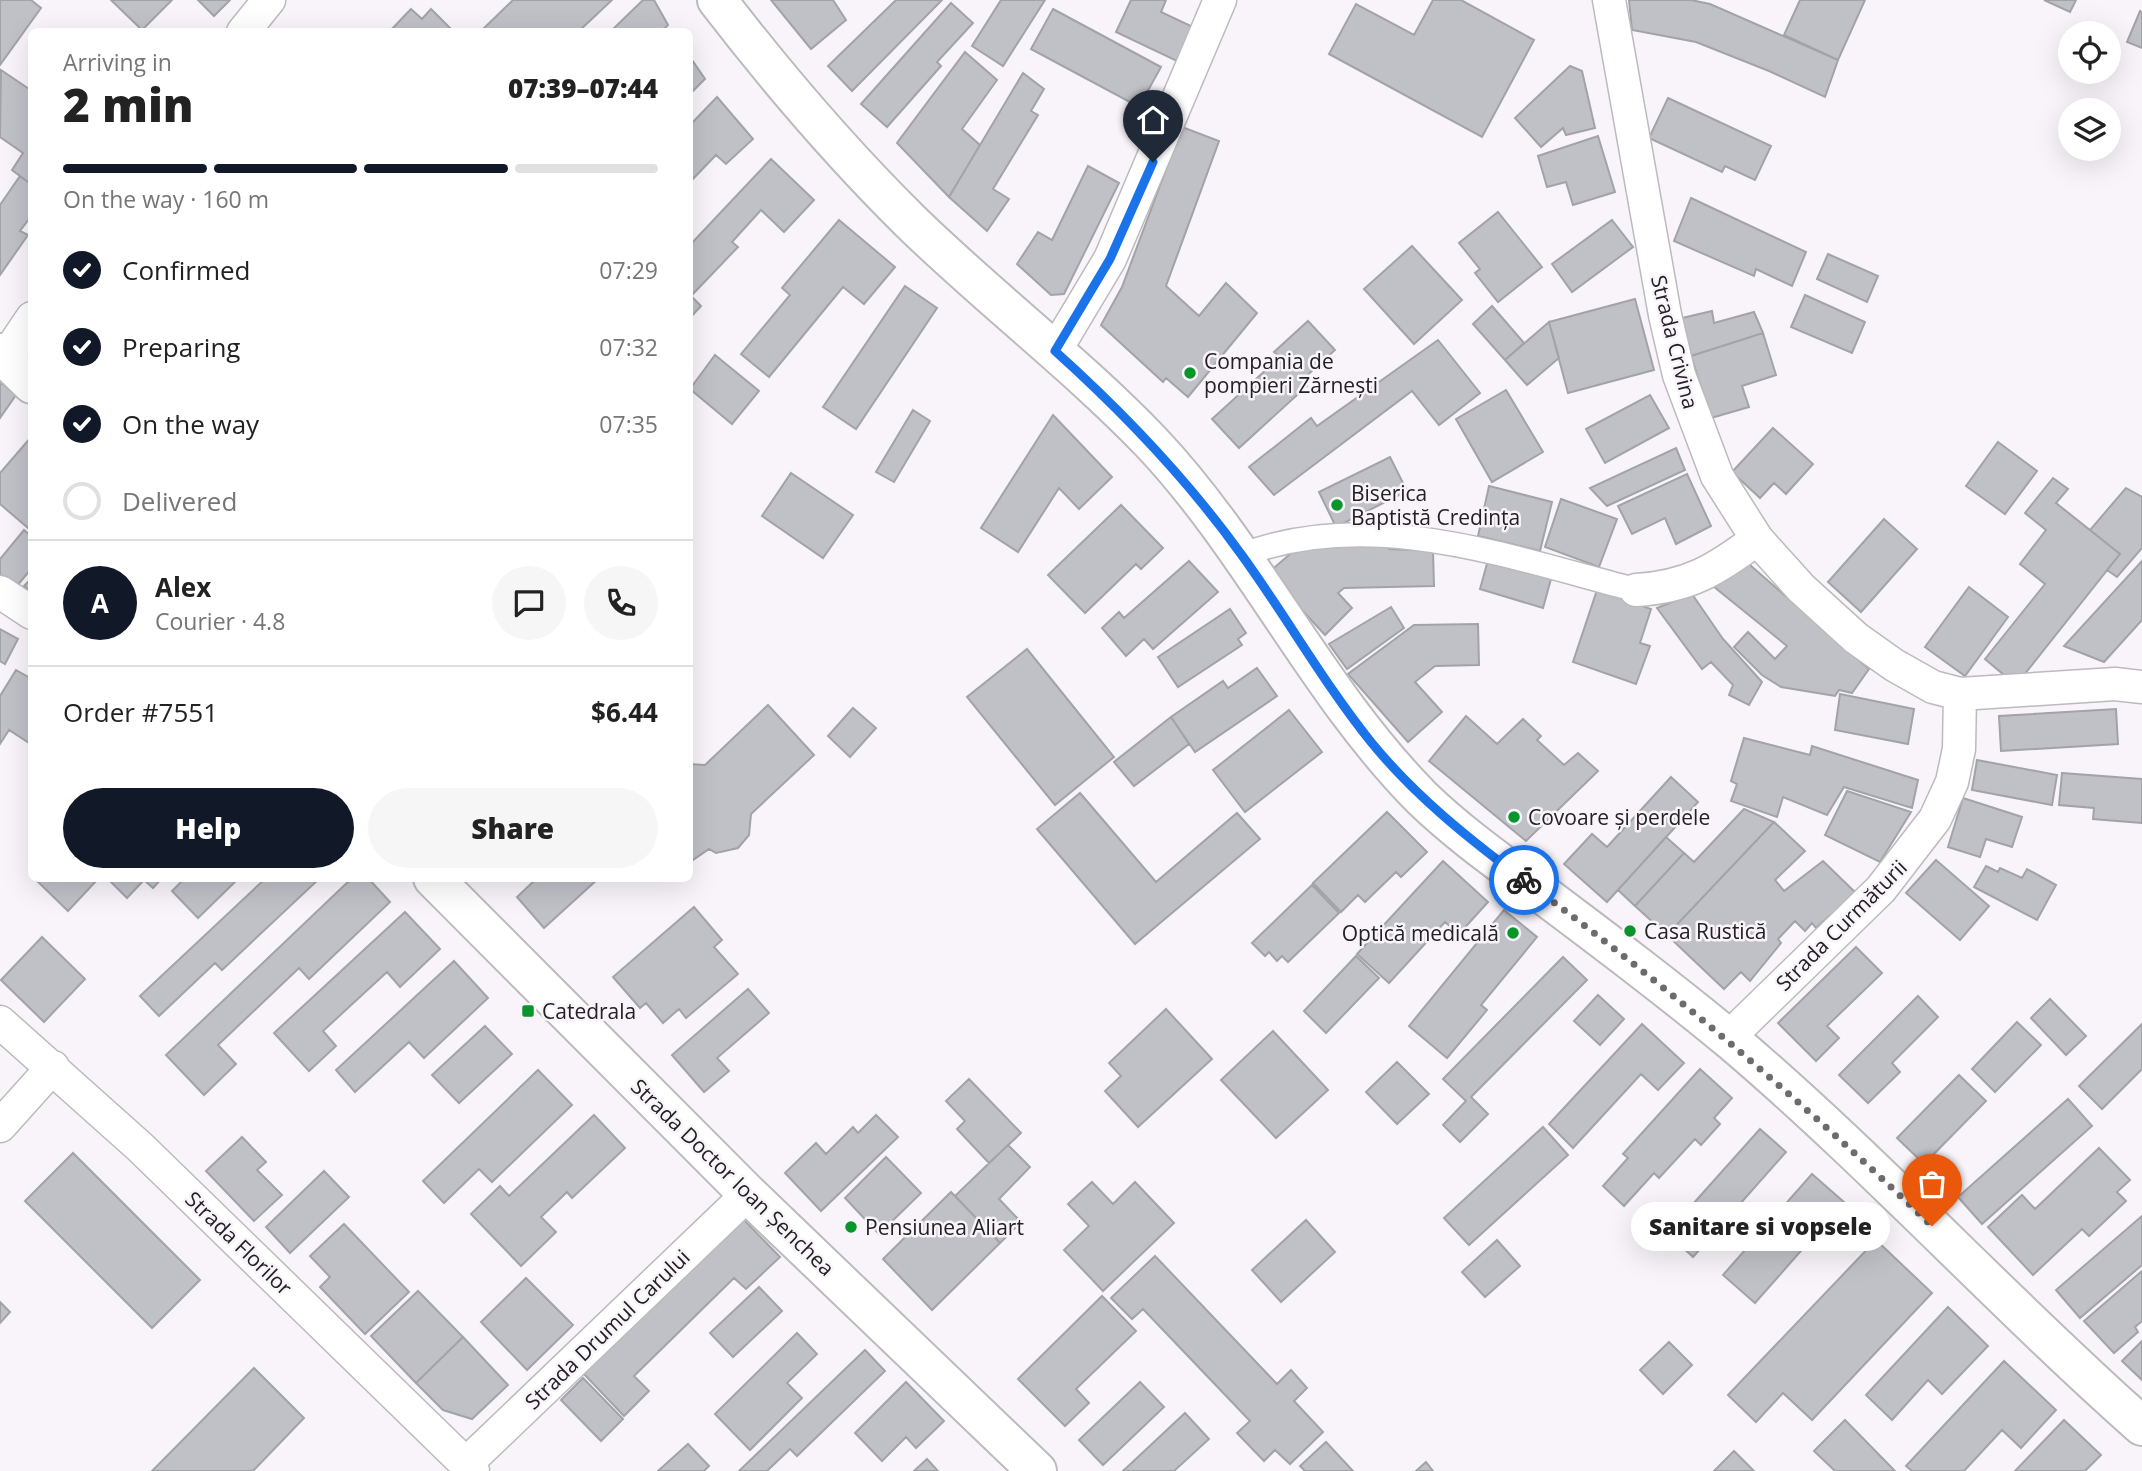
<!DOCTYPE html>
<meta charset="utf-8">
<style>
:root{--surface:#fff;--page:#f6f6f6;--text:#222;--muted:#767676;--line:#e0e0e0;--accent:#111827}
body{margin:0;font-family:"Open Sans",sans-serif;background:var(--page);color:var(--text);height:100vh;display:flex;flex-direction:column;font-size:26px;white-space:nowrap}
*{box-sizing:border-box;margin:0}
p{font-size:23px;color:var(--muted)}
.icon{flex:none;width:38px;height:38px;fill:none;stroke:currentColor;stroke-width:2;stroke-linecap:round;stroke-linejoin:round}
.map{position:relative;flex:1;overflow:hidden}
.sheet{position:absolute;left:28px;top:28px;width:665px;height:854px;display:flex;flex-direction:column;background:var(--surface);border-radius:10px;box-shadow:0 7px 28px #0002}
.sheet>*{flex:none}
.buttons{position:absolute;left:2058px;top:21px;display:grid;gap:14px}
.buttons a{display:grid;place-items:center;width:63px;height:63px;border-radius:50%;background:var(--surface);box-shadow:0 7px 28px #0002;font-size:35px}
.pin{position:absolute;display:grid;place-items:center;width:60px;height:60px;color:#fff;margin:-72px -30px;border-radius:50% 50% 50% 0;rotate:-45deg;box-shadow:0 0 7px #0007}
.pin .icon{rotate:45deg}
.courier{position:absolute;display:grid;place-items:center;width:70px;height:70px;margin:-35px;border:5px solid #1a73e8;border-radius:50%;background:#fff;color:#222;box-shadow:0 2px 9px #0007}
.bubble{position:absolute;height:49px;border-radius:24px;background:var(--surface);box-shadow:0 7px 28px #0002;font-size:23px;font-weight:800;line-height:49px;text-align:center}
.overview em{font-style:normal;font-weight:800}
.overview div{display:flex;flex-direction:column-reverse}
.overview{display:flex;align-items:center;justify-content:space-between;height:119px;padding:0 35px}
h1{font-size:46px;font-weight:800;line-height:52px}
.bar{display:grid;grid-template-columns:repeat(4,1fr);gap:10px 7px;align-content:center;height:84px;padding:0 35px}
.bar i{height:9px;border-radius:5px;background:var(--line)}
.bar .on{background:var(--accent)}
.bar p{grid-column:span 4}
.line{display:flex;align-items:center;gap:18px;padding:0 35px;border-top:2px solid var(--line)}
.line div{flex:1}
.round{display:grid;place-items:center;flex:none;width:74px;height:74px;border-radius:37px;background:var(--page)}
ol{padding:0 35px;list-style:none}
li{display:flex;align-items:center;gap:21px;height:77px}
li p{margin-inline-start:auto}
li .icon{padding:7px;border-radius:50%;background:var(--accent);color:#fff;stroke-width:4}
li:last-child{color:var(--muted)}
li i{width:38px;height:38px;border:4px solid var(--line);border-radius:50%}
.primary-button{display:flex;gap:14px;margin-top:auto;padding:14px 35px}
.primary-button a{flex:1;height:80px;border-radius:42px;background:var(--accent);color:#fff;font-size:28px;font-weight:800;line-height:80px;text-align:center}
.primary-button a+a{background:var(--page);color:var(--text)}
.map>svg:first-child{display:block}
.building{fill:#c0c1c7;stroke:#a2a3a9;stroke-width:2}
.lines{fill:none;stroke-linecap:round;stroke-linejoin:round}
.pedestrian-casing{stroke:#bdbabf;stroke-width:26}
.minor-casing{stroke:#bdbabf;stroke-width:35}
.secondary-casing{stroke:#bdbabf;stroke-width:42}
.pedestrian{stroke:#fff;stroke-width:23}
.minor{stroke:#fff;stroke-width:32}
.secondary{stroke:#fff;stroke-width:38}
.done{stroke:#6e6b6e;stroke-width:7;stroke-dasharray:0 12.6}
.route{stroke:#1a73e8;stroke-width:9}
.poi-dot{fill:#08952a;stroke:#f8f4fa;stroke-width:2.5}
.labels{text-anchor:middle;dominant-baseline:central;stroke-width:5;stroke-linejoin:round;paint-order:stroke}
.street-label{font-size:21px;fill:#232123;stroke:#f8f4fa}
.poi-label{font-size:21px;fill:#232123;stroke:#f8f4fa;text-anchor:start}
</style>
<div class="map">
<svg width="2142" height="1471" viewBox="0 0 2142 1471">
<rect width="100%" height="100%" fill="#f8f4fa"/>
<!-- building -->
<path class="building" d="M0 0H31L41 8 0 65Z
M111 0H172L142 30Z
M198 0H230L214 16Z
M513 0H612L578 32H480Z
M643 0H654L668 25 662 32H610Z
M771 0H833L846 20 811 49Z
M896 0H942L852 91 828 66Z
M1001 0H1045L1003 66 972 46Z
M1131 0H1166L1161 12 1195 28 1179 62 1116 32Z
M1433 0H1461L1534 40 1482 137 1329 54 1356 4 1414 35Z
M1629 0H1691L1710 4 1838 60 1825 97 1769 71 1696 42 1632 30Z
M1800 0H1865L1838 60 1784 35Z
M2044 0H2076L2070 12Z
M951 3 973 23 937 62 941 66 887 127 861 104Z
M411 9 422 19 431 9 454 32H389Z
M1053 9 1161 67 1139 107 1031 49Z
M2140 11 2142 12V48L2127 42Z
M965 52 997 80 962 129 980 145 949 197 897 143Z
M690 57 705 79 690 94Z
M1570 66 1582 71 1595 128 1566 135 1563 128 1541 147 1515 118Z
M1 70 32 91V185L12 170 23 153 0 137Z
M1023 73 1044 89 1031 111 1038 115 993 189 1009 199 987 231 949 197Z
M717 97 753 139 726 164 716 155 690 182V125Z
M1668 98 1771 146 1755 180 1725 166 1722 172 1649 138Z
M1182 127 1219 141 1166 286 1199 316 1226 283 1257 313 1188 397 1166 378 1163 382 1101 325 1122 287Z
M1598 136 1615 192 1573 205 1566 182 1547 187 1538 156Z
M771 159 814 200 784 232 761 210 732 242 738 247 691 296 701 306 690 318V245Z
M1088 166 1119 183 1064 294 1051 295 1017 264 1038 232 1052 240Z
M20 176 32 185V215L20 231 28 235 0 275V205Z
M1691 198 1806 252 1792 286 1756 269 1754 276 1674 241Z
M1498 212 1542 267 1498 302 1475 273 1480 269 1459 243Z
M839 220 895 267 864 304 843 287 769 377 741 354 790 295 782 288Z
M1612 220 1633 247 1572 292 1552 264Z
M1412 246 1462 300 1414 344 1364 289Z
M1828 254 1878 276 1867 302 1817 279Z
M905 286 937 308 856 429 823 407Z
M1805 295 1865 322 1852 353 1791 327Z
M1635 299 1654 370 1568 393 1549 322Z
M1492 306 1524 343 1505 360 1473 324Z
M1712 311 1714 323 1754 312 1763 333 1691 356 1682 318Z
M1308 321 1335 350 1302 380 1307 386 1239 448 1212 419 1280 357 1274 352Z
M1549 322 1559 358 1527 385 1505 360Z
M1763 333 1776 375 1742 386 1749 407 1711 418 1691 356Z
M1438 340 1480 393 1439 425 1412 391 1274 495 1249 467 1311 418 1317 426Z
M715 355 759 391 732 424 690 389Z
M0 382 16 395 0 418Z
M1506 390 1543 452 1492 482 1456 419Z
M1650 395 1669 428 1605 463 1586 429Z
M913 410 930 421 894 482 876 472Z
M1053 415 1112 477 1079 509 1059 488 1018 552 981 528Z
M1773 428 1813 464 1786 494 1774 483 1760 498 1732 472Z
M32 436V525L28 528 0 504V473Z
M1998 442 2037 471 2005 514 1966 486Z
M1676 448 1685 470 1607 506 1590 488Z
M1390 457 1407 491 1336 527 1319 492Z
M791 473 853 515 823 558 762 516Z
M1687 474 1711 526 1676 544 1665 518 1632 534 1618 506Z
M2053 478 2068 489 2056 503 2120 554 2016 685 1985 659 2045 584 2020 564 2046 530 2025 513Z
M1489 486 1552 502 1540 551 1478 536Z
M2126 488 2142 497V548L2117 577 2107 570 2120 554 2090 530Z
M1561 499 1617 519 1599 567 1545 547Z
M1121 505 1163 548 1141 569 1136 564 1085 613 1048 575Z
M1884 519 1917 549 1861 612 1828 582Z
M24 530 32 537V568L16 587 0 574V559Z
M1343 545H1388L1389 549 1433 551 1434 586 1344 588 1338 593 1352 608 1325 635 1268 573 1296 549Z
M1742 558 1869 669 1852 693 1839 690 1835 696 1781 687 1762 675 1734 647 1748 632 1775 659 1787 646 1708 582Z
M1488 560 1551 579 1543 608 1480 589Z
M1189 561 1218 592 1153 649 1144 639 1126 656 1102 628 1119 612 1124 618Z
M2142 561V620L2104 662 2064 646Z
M32 578V592L24 586Z
M1969 587 2008 617 1965 676 1925 647Z
M1597 590 1651 609 1640 643 1650 646 1636 684 1573 662Z
M1692 594 1723 639 1762 682 1749 705 1729 695 1733 685 1711 662 1702 669 1657 608Z
M1391 607 1404 628 1347 669 1329 644Z
M1230 609 1246 633 1238 639 1242 645 1178 687 1158 657Z
M1478 624 1479 665 1435 666 1415 682 1442 712 1408 742 1348 674 1414 625Z
M0 629 18 639 5 664 0 661Z
M1027 649 1114 757 1055 805 967 697Z
M1257 668 1277 696 1195 752 1171 717 1223 681 1228 688Z
M16 670 32 679V745L9 730 0 744V696Z
M1840 694 1914 709 1908 744 1835 730Z
M768 705 814 755 751 814 749 835 738 848 716 853 709 849 690 862V764L705 765Z
M853 708 876 728 850 757 828 736Z
M2116 709 2118 744 2001 751 1999 716Z
M1289 710 1322 752 1245 812 1213 770Z
M1466 716 1497 744 1523 719 1541 736 1537 740 1564 765 1578 753 1598 771 1526 841 1429 761Z
M1171 717 1189 744 1134 786 1114 762Z
M1744 738 1810 755 1812 746 1918 780 1912 808 1844 787 1827 815 1783 797 1777 817 1731 801 1737 784 1731 781Z
M1977 760 2057 775 2052 805 1972 790Z
M2062 773 2142 779V823L2093 819 2094 808 2059 805Z
M1671 777 1698 802 1607 902 1564 864 1592 834 1607 847Z
M1847 791 1911 812 1880 862 1825 835Z
M1080 793 1156 882 1237 813 1260 839 1135 944 1037 829Z
M1963 798 2022 817 2012 847 1986 839 1980 857 1948 847Z
M1744 809 1774 822 1667 935 1635 906 1684 853 1694 862Z
M1387 812 1427 852 1401 877 1396 872 1365 902 1358 895 1341 912 1313 883Z
M1774 822 1805 851 1775 880 1784 891 1823 861 1856 893 1832 918 1829 916 1816 928 1812 923 1805 931 1795 921 1778 939 1781 943 1750 981 1741 972 1724 989 1667 935Z
M1666 837 1684 853 1635 906 1618 890Z
M1936 860 1989 906 1960 940 1906 893Z
M1443 861 1488 902 1459 934 1445 922 1389 983 1357 954Z
M1986 866 1998 872 2000 868 2022 878 2027 869 2056 885 2037 920 1974 887Z
M34 878H96L97 880 68 911Z
M107 878H162L153 888 144 880 127 898Z
M185 878H239L198 918 172 891Z
M266 878H320L222 970 215 963 159 1016 140 996Z
M352 878H368L390 902 309 979 299 968 218 1045 236 1064 204 1095 166 1055Z
M537 878H599L544 928 517 897Z
M1312 885 1339 913 1288 962 1282 956 1277 961 1269 952 1265 956 1252 943Z
M694 907 722 940 714 947 738 974 686 1018 679 1009 663 1023 646 1003 640 1008 613 977Z
M1504 910 1537 937 1481 1005 1487 1010 1447 1058 1409 1026Z
M405 912 440 949 400 987 387 972 323 1031 336 1046 309 1071 274 1033Z
M42 937 85 979 44 1022 1 980Z
M1856 947 1882 973 1827 1026 1839 1038 1816 1061 1778 1023Z
M1356 956 1379 978 1326 1033 1304 1011Z
M1563 957 1587 980 1471 1097 1488 1114 1460 1142 1443 1125 1466 1101 1443 1079Z
M454 961 488 998 424 1058 409 1042 355 1092 336 1070Z
M748 989 769 1013 717 1058 729 1071 704 1092 672 1055Z
M1598 995 1624 1019 1600 1045 1574 1021Z
M1918 996 1938 1017 1892 1063 1900 1072 1868 1103 1839 1075Z
M2050 999 2086 1036 2066 1055 2031 1018Z
M1166 1009 1212 1059 1138 1127 1105 1091 1121 1076 1109 1063Z
M2017 1022 2041 1045 1995 1092 1972 1069Z
M1642 1024 1684 1063 1658 1090 1641 1074 1573 1148 1549 1124Z
M2142 1024V1069L2102 1109 2079 1086Z
M485 1026 512 1054 459 1103 432 1075Z
M1273 1031 1328 1090 1276 1138 1221 1080Z
M1397 1062 1429 1094 1397 1124 1366 1092Z
M1700 1069 1732 1098 1714 1118 1720 1124 1701 1145 1695 1139 1659 1178 1654 1173 1624 1206 1603 1186 1628 1158 1623 1154Z
M538 1070 572 1105 492 1182 479 1169 444 1203 423 1181Z
M1959 1075 1986 1101 1924 1164 1897 1138Z
M969 1079 1021 1133 989 1163 957 1129 965 1121 946 1101Z
M2068 1099 2092 1126 1982 1224 1958 1197Z
M594 1115 625 1148 572 1198 567 1192 541 1217 556 1232 521 1266 471 1214 500 1186 509 1196Z
M876 1115 898 1137 821 1211 785 1173 816 1143 826 1154 853 1127 858 1133Z
M1543 1127 1568 1155 1469 1245 1444 1218Z
M1760 1129 1786 1152 1693 1257 1667 1233Z
M242 1137 266 1162 257 1170 282 1195 254 1221 206 1171Z
M1008 1145 1030 1167 999 1199 1021 1222 1000 1243 955 1196Z
M2099 1148 2130 1180 2117 1192 2126 1201 2089 1236 2082 1229 2033 1275 1988 1227 2022 1195 2035 1209Z
M73 1153 200 1280 152 1328 25 1201Z
M886 1157 921 1193 879 1234 845 1198Z
M324 1171 349 1197 290 1253 266 1227Z
M1812 1174 1844 1202 1755 1303 1723 1275Z
M1092 1182 1113 1204 1135 1182 1174 1223 1103 1291 1064 1250 1089 1226 1068 1204Z
M951 1192 1000 1243 932 1310 883 1259Z
M2142 1216V1265L2080 1318 2056 1290Z
M742 1218 780 1257 746 1289 734 1278 634 1376 649 1391 624 1416 583 1373Z
M1306 1220 1335 1252 1281 1302 1252 1270Z
M344 1224 409 1292 365 1334 320 1287 330 1277 310 1256Z
M1497 1240 1520 1266 1485 1297 1462 1272Z
M1876 1240 1932 1293 1812 1420 1783 1393 1756 1422 1728 1395Z
M1155 1256 1277 1384 1291 1370 1307 1388 1294 1401 1323 1432 1290 1464 1275 1450 1264 1461 1237 1433 1250 1421 1143 1309 1132 1319 1111 1298Z
M2142 1271V1321L2135 1327 2138 1332 2114 1353 2084 1321Z
M526 1278 573 1325 527 1370 481 1322Z
M759 1287 782 1311 733 1357 710 1333Z
M418 1291 463 1337 416 1383 371 1336Z
M1102 1296 1136 1331 1076 1389 1089 1403 1065 1426 1018 1379Z
M0 1302 10 1312 0 1323Z
M1948 1307 1988 1346 1942 1394 1928 1380 1892 1420 1866 1395Z
M797 1333 817 1354 787 1383 802 1398 750 1450 715 1414Z
M463 1337 508 1385 472 1419 443 1410 416 1383Z
M2142 1341V1380L2122 1361Z
M1669 1342 1692 1365 1663 1394 1640 1370Z
M865 1350 885 1371 797 1456 790 1449 767 1471H739Z
M2004 1361 2056 1410 2021 1448 2002 1430 1964 1471H1912L1906 1466Z
M254 1368 304 1418 253 1471H152Z
M583 1378 623 1419 601 1441 561 1400Z
M906 1382 944 1421 916 1448 906 1437 882 1461 855 1433Z
M1140 1382 1164 1407 1103 1465 1079 1440Z
M1185 1413 1209 1439 1174 1471H1123Z
M1845 1420 1895 1471H1835L1814 1451Z
M2064 1420 2101 1455 2085 1471H2015Z
M1326 1442 1353 1471H1305L1300 1466Z
M688 1444 709 1466 704 1471H658Z
M1734 1451 1754 1471H1714Z
M927 1459 938 1471H914Z
M1426 1462 1433 1471H1416Z"/>
<g class="lines">
<!-- pedestrian casing -->
<g class="pedestrian-casing">
<path id="pedestrian" d="M1242 555C1371 506 1509 557 1636 590"/>
</g>
<!-- minor casing -->
<g class="minor-casing">
<path id="minor" d="M1609 0 1665 315 1679 375 1717 476 1757 539 1801 588 1856 638 1894 665 1933 687 1960 694 2115 684 2142 687
M243 32 269 0
M1055 351 1110 259 1220 0
M5 358 32 318
M1636 590C1688 587 1716 570 1757 539
M0 592 32 613
M0 1022 140 1147 473 1471
M1728 1038 1881 889 1935 819 1952 782 1959 749 1960 694
M0 1126 53 1067
M466 1464 748 1194"/>
</g>
<!-- secondary casing -->
<g class="secondary-casing">
<path id="secondary" d="M717 0C777 78 841 153 911 222 989 298 1076 364 1151 442 1254 551 1316 691 1422 798 1456 831 1495 859 1533 887 1601 938 1669 989 1734 1043 1876 1164 2002 1302 2142 1426
M0 353 32 384
M433 878 748 1194 1037 1471"/>
</g>
<!-- pedestrian -->
<use href="#pedestrian" class="pedestrian"/>
<!-- minor -->
<use href="#minor" class="minor"/>
<!-- secondary -->
<use href="#secondary" class="secondary"/>
</g>
<g class="lines">
<!-- done -->
<path class="done" d="M1524 880C1669 987 1802 1101 1932 1226"/>
<!-- route -->
<path class="route" d="M1153 162 1110 259 1055 351C1124 413 1187 479 1241 554 1286 616 1323 682 1371 742 1415 796 1469 839 1524 880"/>
</g>
<!-- markers -->
<g class="poi-dot">
<circle cx="1190" cy="373" r="7"/>
<circle cx="1337" cy="505" r="7"/>
<circle cx="1514" cy="817" r="7"/>
<circle cx="1630" cy="931" r="7"/>
<circle cx="1513" cy="933" r="7"/>
<rect x="521" y="1004" width="14" height="14" rx="3.5"/>
<circle cx="851" cy="1227" r="7"/>
</g>
<g class="labels">
<!-- street labels -->
<g class="street-label">
<text transform="translate(1675 342) rotate(76)">Strada Crivina</text>
<text transform="translate(1841 925) rotate(-45)">Strada Curmăturii</text>
<text transform="translate(733 1177) rotate(44)">Strada Doctor Ioan Șenchea</text>
<text transform="translate(239 1243) rotate(44)">Strada Florilor</text>
<text transform="translate(607 1329) rotate(-44)">Strada Drumul Carului</text>
</g>
<!-- poi labels -->
<g class="poi-label">
<text x="1204" y="361">Compania de<tspan x="1204" dy="24">pompieri Zărnești</tspan></text>
<text x="1351" y="493">Biserica<tspan x="1351" dy="24">Baptistă Credința</tspan></text>
<text x="1528" y="817">Covoare și perdele</text>
<text x="1644" y="931">Casa Rustică</text>
<text x="1499" y="933" text-anchor="end">Optică medicală</text>
<text x="542" y="1011">Catedrala</text>
<text x="865" y="1227">Pensiunea Aliart</text>
</g>
</g>
</svg>
<div class="buttons">
<a><svg class="icon" aria-label="locate" viewBox="0 0 24 24"><circle cx="12" cy="12" r="6"/><path d="M12 2v4M12 18v4M2 12h4M18 12h4"/></svg></a>
<a><svg class="icon" aria-label="layers" viewBox="0 0 24 24"><path d="M12 4l9 5-9 5-9-5zM3 14l9 5 9-5"/></svg></a>
</div>
<div class="pin" style="left:1932px;top:1226px;background:#ea580c"><svg class="icon" aria-label="bag" viewBox="0 0 24 24"><path d="M5 8h14l-1 12H6zM9 8a3 3 0 0 1 6 0"/></svg></div>
<div class="pin" style="left:1153px;top:162px;background:#1f2937"><svg class="icon" aria-label="home" viewBox="0 0 24 24"><path d="M3 11l9-7 9 7M6 9v11h12V9"/></svg></div>
<div class="courier" style="left:1524px;top:880px"><svg class="icon" aria-label="bike" viewBox="0 0 24 24"><circle cx="6" cy="16" r="4"/><circle cx="18" cy="16" r="4"/><path d="M6 16l4-8h5l3 8M10 8l3 8H6M13 5h3"/></svg></div>
<div class="bubble" style="left:1631px;top:1202px;width:259px">Sanitare si vopsele</div>
<section class="sheet">
<div class="overview"><div><h1>2 min</h1><p>Arriving in</p></div><em>07:39–07:44</em></div>
<div class="bar"><i class="on"></i><i class="on"></i><i class="on"></i><i></i><p>On the way · 160 m</p></div>
<ol>
<li><svg class="icon" aria-label="check" viewBox="0 0 24 24"><path d="M5 12l5 5 9-10"/></svg>Confirmed<p>07:29</p></li>
<li><svg class="icon" aria-label="check" viewBox="0 0 24 24"><path d="M5 12l5 5 9-10"/></svg>Preparing<p>07:32</p></li>
<li><svg class="icon" aria-label="check" viewBox="0 0 24 24"><path d="M5 12l5 5 9-10"/></svg>On the way<p>07:35</p></li>
<li><i></i>Delivered</li>
</ol>
<div class="line" style="height:126px"><b class="round" style="background:var(--accent);color:#fff">A</b><div><b>Alex</b><p>Courier · 4.8</p></div><a class="round"><svg class="icon" aria-label="chat" viewBox="0 0 24 24"><path d="M4 5h16v11H9l-5 4z"/></svg></a><a class="round"><svg class="icon" aria-label="phone" viewBox="0 0 24 24"><path d="M5 4h4l2 5-3 2q2 4 5 5l2-3 5 2v4C11 20 4 13 5 4z"/></svg></a></div>
<div class="line" style="height:91px"><div>Order #7551</div><b>$6.44</b></div>
<div class="primary-button"><a>Help</a><a>Share</a></div>
</section>
</div>
